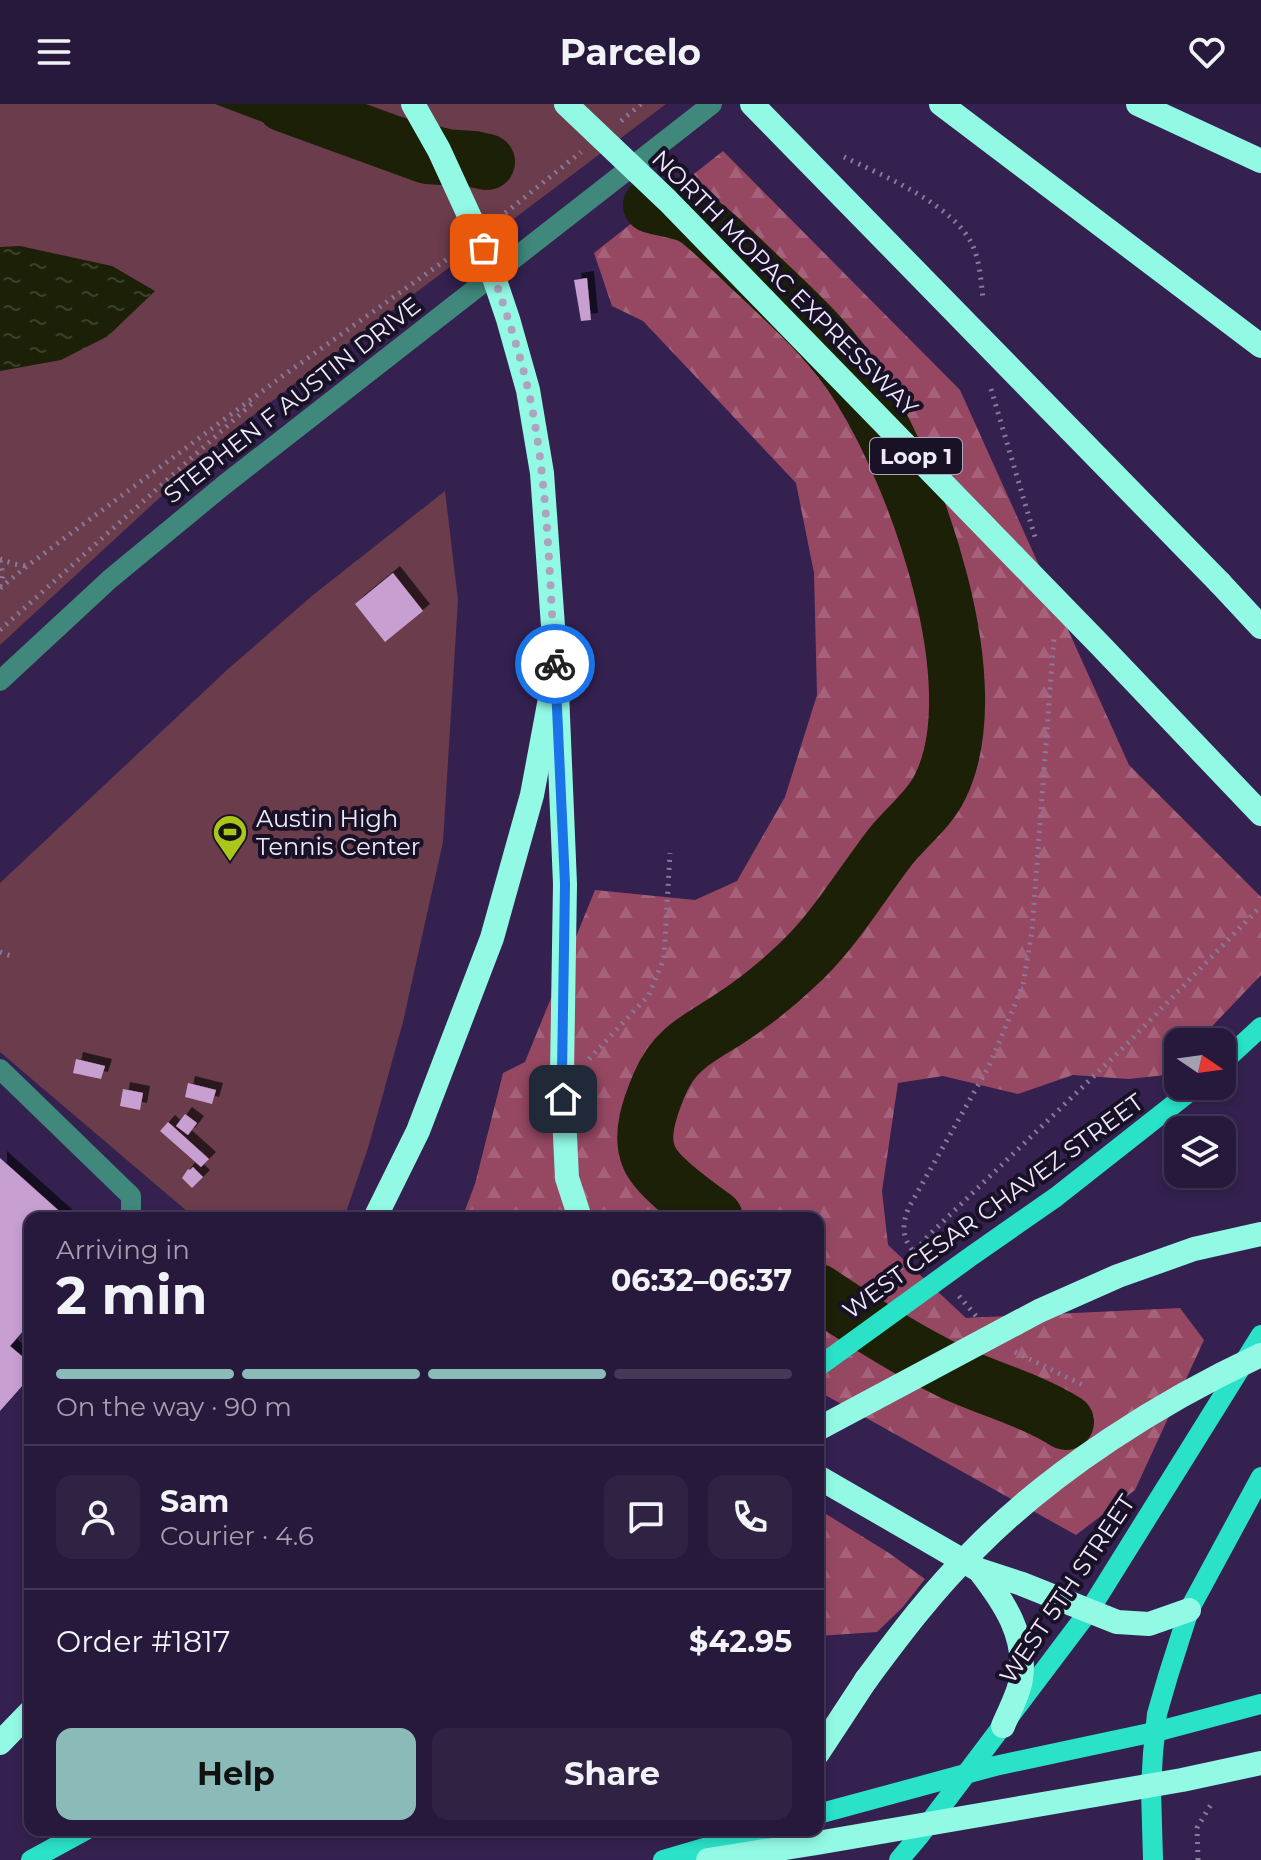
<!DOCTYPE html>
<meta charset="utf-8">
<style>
:root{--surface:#27193c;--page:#2f2243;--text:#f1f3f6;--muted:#a4a0af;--line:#433856;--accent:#8bbbb9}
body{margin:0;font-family:Montserrat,sans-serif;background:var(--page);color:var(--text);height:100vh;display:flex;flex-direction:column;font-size:30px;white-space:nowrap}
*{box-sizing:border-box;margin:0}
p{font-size:26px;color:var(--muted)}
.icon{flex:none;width:44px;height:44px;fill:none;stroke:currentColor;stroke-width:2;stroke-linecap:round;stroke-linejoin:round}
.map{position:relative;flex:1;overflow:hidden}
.details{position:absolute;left:24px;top:1108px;width:800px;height:624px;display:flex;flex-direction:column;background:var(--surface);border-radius:16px;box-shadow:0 4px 12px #0003,0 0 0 2px var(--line)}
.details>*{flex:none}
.needle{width:52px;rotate:103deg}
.tools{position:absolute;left:1164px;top:924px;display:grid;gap:16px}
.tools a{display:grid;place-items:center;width:72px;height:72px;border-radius:16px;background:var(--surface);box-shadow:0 4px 12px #0003,0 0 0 2px var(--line);font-size:40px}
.pin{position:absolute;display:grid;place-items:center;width:68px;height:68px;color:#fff;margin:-34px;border-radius:16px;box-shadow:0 4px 12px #0006}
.courier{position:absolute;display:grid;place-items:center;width:80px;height:80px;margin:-40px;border:6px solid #1a73e8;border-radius:50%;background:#fff;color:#222;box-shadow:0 2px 10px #0007}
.overview em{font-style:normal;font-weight:700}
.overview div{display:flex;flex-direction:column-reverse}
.overview{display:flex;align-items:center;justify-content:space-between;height:136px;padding:0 32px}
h1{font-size:52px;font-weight:700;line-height:60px}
.bar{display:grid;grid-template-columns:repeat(4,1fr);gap:12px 8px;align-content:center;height:96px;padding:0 32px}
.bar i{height:10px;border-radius:6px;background:var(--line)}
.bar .on{background:var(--accent)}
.bar p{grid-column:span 4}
.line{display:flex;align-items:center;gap:20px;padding:0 32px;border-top:2px solid var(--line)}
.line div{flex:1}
.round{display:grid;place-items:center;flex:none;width:84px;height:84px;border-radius:16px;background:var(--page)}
.action{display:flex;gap:16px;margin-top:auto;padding:16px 32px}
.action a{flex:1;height:92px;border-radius:16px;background:var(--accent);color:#111;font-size:32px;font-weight:700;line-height:92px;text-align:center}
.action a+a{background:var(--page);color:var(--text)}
header{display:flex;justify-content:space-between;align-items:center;height:104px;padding:0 32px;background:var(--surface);font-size:36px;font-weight:700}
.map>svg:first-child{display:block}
.forest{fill:url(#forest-firs)}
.park{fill:#6b3c4b}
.water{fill:url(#water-ripples)}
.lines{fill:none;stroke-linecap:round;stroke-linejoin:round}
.river{stroke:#1b2007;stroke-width:56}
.building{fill:#c89fd1;filter:url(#shadow)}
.path{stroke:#877a9c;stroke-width:5;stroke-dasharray:2 6;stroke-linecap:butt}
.minor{stroke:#3f887b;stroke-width:20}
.major{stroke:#29e2c8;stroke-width:20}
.highway{stroke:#92f9e5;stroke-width:24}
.major-bridge{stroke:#29e2c8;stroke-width:20}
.highway-bridge{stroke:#92f9e5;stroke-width:24}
.done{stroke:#ada3bf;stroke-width:8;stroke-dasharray:0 14.4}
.route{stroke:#1a73e8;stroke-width:10}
.labels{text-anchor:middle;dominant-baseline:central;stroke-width:8;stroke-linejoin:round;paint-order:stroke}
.shield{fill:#191126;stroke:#aea8bb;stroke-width:2}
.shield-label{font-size:22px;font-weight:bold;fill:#eee9fb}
.street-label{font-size:24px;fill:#eee9fb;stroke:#191126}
.poi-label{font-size:24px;fill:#eee9fb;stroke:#191126;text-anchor:start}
</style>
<header><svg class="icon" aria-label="menu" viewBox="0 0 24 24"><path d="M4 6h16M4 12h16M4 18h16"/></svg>Parcelo<svg class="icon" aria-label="heart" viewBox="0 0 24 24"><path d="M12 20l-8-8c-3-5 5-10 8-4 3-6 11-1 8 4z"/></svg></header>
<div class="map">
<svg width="1261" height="1756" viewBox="0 0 1261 1756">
<defs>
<pattern id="forest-firs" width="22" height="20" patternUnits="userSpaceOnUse" patternTransform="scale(2)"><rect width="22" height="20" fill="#964863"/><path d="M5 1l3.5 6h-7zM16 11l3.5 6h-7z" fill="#a5627a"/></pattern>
<pattern id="water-ripples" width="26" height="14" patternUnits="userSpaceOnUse" patternTransform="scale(2)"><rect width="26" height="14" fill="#1b2007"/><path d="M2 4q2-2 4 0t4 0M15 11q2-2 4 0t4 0" fill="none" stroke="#3c402c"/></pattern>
<filter id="shadow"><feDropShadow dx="7" dy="-7" stdDeviation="0" flood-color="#0009"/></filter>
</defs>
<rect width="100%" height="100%" fill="#342150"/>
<!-- forest -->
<path class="forest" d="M723 47 960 286 1129 661 1261 793V871L1197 938H1178V958L1166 971 1128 975 1073 971 1018 990 943 972 898 979 882 1087 888 1141 966 1214 1180 1204 1204 1236 1135 1386 1076 1431 818 1287V1114H462L475 1080 503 969 525 958 595 786 695 796 737 777 785 693 817 591 814 469 796 379 643 217 612 202 594 149Z
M818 1405 889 1449 925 1475 902 1504 877 1528 818 1532Z"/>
<!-- park -->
<path class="park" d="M0 0H666L231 328 0 541Z
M445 387 458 496 443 738 403 918 368 1044 344 1114H195L0 948V779L227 566 313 491Z"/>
<!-- water -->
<path class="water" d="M215 0H348L450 25 478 49 470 71 392 58 310 36Z
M20 142 112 162 155 187 108 232 61 256 0 267V143Z"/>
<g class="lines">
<!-- river -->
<path class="river" d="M284 0 427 52 473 55 487 58
M651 101C664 105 677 106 689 111 703 117 743 157 757 170 794 205 833 240 860 284 917 375 991 581 940 683 929 706 907 722 891 742 860 782 833 829 795 863 775 882 752 900 729 915 700 934 675 944 660 979 651 1000 639 1030 649 1053 657 1073 697 1101 715 1114
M818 1188C861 1217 905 1245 952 1268 989 1285 1031 1296 1066 1318"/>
</g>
<!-- building -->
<path class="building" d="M587 174 591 216 581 217 574 176Z
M393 469 423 507 385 538 355 500Z
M76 955 105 962 101 975 73 969Z
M188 979 216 986 212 1000 185 993Z
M123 985 143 989 140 1006 120 1002Z
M185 1010 197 1019 188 1031 176 1022Z
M168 1018 209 1055 201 1063 160 1027Z
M0 1054 67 1114H30V1219L10 1242 30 1259V1273L0 1307Z
M193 1063 203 1073 192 1084 182 1074 188 1065 190 1066Z"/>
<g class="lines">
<!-- path -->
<path class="path" d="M621 17 641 0
M844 53C884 72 952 100 972 140 980 157 981 177 983 195
M499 114 581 48
M991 285 1035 433
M0 455 14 460 26 462
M0 482 3 471 0 456
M0 484 27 462 284 271 457 148
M0 526 256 296
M0 848 11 852
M589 955 649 891 664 854 670 749
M923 1157C904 1140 899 1127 909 1103L989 962 1023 881 1032 827 1054 533
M890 1177 928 1132 1124 943 1261 802
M959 1192 976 1212
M1015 1248 1083 1281
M1198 1756 1197 1724 1213 1697"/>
<!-- minor -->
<path class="minor" d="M0 577 110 475 224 381 712 0
M0 965 131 1092V1114"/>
<!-- major -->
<path class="major" d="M1222 959 1261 923
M31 1756 86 1726
M899 1756 920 1731 1089 1507 1261 1231
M1153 1756 1151 1685 1153 1649 1157 1610 1168 1572 1189 1506 1261 1373"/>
<!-- highway -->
<path class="highway" d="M941 0 1261 242
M1138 0 1261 57
M1220 479 1261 523
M375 1114 418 1027 492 834 532 691 552 584
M818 1373 979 1466 1022 1480 1117 1518 1149 1520 1189 1506
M979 1466C1004 1498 1027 1532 1021 1575 1019 1590 1009 1607 1003 1622
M0 1639 30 1608
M818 1649 866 1576"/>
<!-- major-bridge -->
<path class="major-bridge" d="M818 1263 970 1153 1056 1093 1197 982
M818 1710 995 1662 1159 1627 1261 1600
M663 1756 765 1726"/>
<!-- highway-bridge -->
<path class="highway-bridge" d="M413 0 439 46 484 144 508 215 528 286 542 369 556 564 565 780 562 969 567 1074 580 1114
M566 0 668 97 1101 542 1261 710
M752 0 1220 479
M818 1325 1039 1207 1118 1172 1194 1145 1261 1130
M866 1576C900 1530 934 1485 975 1445 1053 1366 1160 1298 1261 1251
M708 1756 817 1739 1182 1676 1261 1659"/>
</g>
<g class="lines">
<!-- done -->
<path class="done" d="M484 144C500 191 517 237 528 285 548 372 549 470 555 560"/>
<!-- route -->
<path class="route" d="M555 560 565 780 562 969 563 995"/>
</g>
<!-- icons -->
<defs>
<g id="stadium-pin" transform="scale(1.8)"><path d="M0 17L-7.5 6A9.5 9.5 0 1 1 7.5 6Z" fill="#a9c719" stroke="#191126"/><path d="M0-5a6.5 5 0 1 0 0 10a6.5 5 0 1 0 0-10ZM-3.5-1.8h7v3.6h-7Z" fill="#111"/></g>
</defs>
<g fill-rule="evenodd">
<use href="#stadium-pin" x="230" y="728"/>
</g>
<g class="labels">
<!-- shield labels -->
<rect class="shield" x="870" y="334" width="92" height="36" rx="6"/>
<g class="shield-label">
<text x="916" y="352">Loop 1</text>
</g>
<!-- street labels -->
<g class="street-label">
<text transform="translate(785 179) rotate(45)">NORTH MOPAC EXPRESSWAY</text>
<text transform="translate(292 296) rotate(-38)">STEPHEN F AUSTIN DRIVE</text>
<text transform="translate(993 1102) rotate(-36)">WEST CESAR CHAVEZ STREET</text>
<text transform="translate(1067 1485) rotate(-56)">WEST 5TH STREET</text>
</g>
<!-- poi labels -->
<g class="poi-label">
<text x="256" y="714">Austin High<tspan x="256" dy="28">Tennis Center</tspan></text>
</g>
</g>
</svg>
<div class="tools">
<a><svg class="needle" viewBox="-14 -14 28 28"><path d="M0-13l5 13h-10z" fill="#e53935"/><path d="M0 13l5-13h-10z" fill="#a4a0af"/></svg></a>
<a><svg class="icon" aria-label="layers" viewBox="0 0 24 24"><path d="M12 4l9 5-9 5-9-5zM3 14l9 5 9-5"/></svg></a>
</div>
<div class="pin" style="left:484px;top:144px;background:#ea580c"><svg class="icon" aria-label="bag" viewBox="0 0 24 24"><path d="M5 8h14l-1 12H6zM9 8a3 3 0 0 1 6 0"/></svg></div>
<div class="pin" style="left:563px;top:995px;background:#1f2937"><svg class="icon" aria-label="home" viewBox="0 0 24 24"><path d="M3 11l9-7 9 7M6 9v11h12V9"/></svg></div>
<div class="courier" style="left:555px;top:560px"><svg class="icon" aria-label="bike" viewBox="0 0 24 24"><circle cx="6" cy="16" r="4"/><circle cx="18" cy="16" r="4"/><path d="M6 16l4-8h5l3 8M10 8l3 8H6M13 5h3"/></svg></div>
<section class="details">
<div class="overview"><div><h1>2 min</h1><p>Arriving in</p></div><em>06:32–06:37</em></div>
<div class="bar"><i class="on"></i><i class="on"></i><i class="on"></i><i></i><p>On the way · 90 m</p></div>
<div class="line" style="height:144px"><a class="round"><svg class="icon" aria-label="person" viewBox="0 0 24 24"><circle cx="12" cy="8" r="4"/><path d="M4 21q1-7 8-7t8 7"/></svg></a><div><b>Sam</b><p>Courier · 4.6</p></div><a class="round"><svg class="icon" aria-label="chat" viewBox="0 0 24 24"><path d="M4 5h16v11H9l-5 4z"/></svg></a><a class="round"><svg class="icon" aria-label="phone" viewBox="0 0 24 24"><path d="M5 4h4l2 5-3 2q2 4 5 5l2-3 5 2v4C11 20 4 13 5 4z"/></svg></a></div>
<div class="line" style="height:104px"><div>Order #1817</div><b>$42.95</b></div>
<div class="action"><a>Help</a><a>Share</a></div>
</section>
</div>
